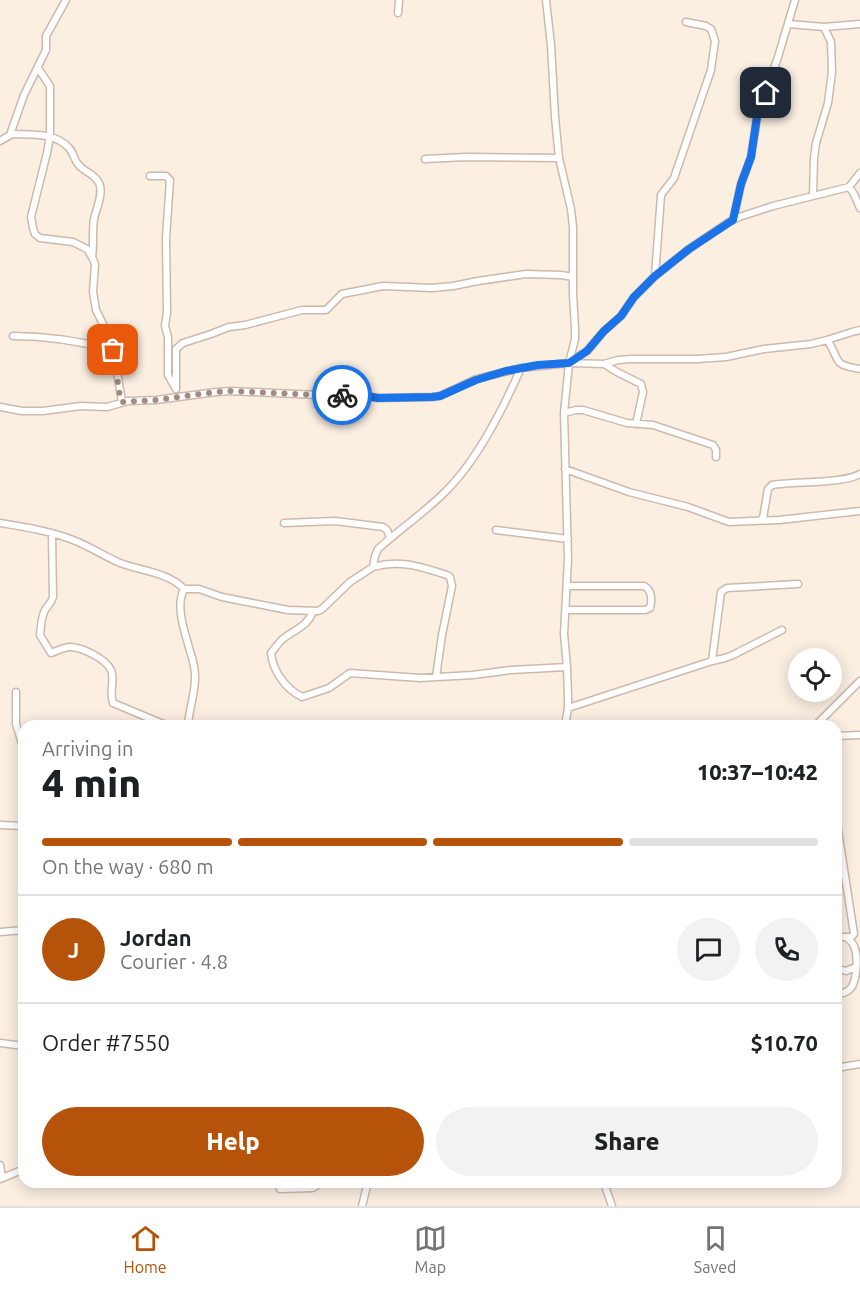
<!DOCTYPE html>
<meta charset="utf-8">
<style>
:root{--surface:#fff;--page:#f2f2f2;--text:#202124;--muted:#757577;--line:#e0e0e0;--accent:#b45309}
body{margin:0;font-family:Ubuntu,sans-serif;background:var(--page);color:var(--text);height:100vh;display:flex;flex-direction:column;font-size:22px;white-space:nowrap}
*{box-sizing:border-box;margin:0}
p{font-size:20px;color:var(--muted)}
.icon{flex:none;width:33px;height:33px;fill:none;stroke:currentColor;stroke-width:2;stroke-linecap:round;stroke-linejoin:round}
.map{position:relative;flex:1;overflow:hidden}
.side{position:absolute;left:18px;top:720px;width:824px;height:468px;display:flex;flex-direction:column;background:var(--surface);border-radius:18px;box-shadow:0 3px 15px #0003}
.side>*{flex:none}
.tools{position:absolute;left:788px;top:648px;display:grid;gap:12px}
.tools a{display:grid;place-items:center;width:54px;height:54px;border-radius:50%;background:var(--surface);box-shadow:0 3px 15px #0003;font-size:30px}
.pin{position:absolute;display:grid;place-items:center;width:51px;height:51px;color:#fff;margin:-26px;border-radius:12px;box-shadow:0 3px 9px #0006}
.courier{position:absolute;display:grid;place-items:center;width:60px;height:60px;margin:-30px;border:4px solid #1a73e8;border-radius:50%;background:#fff;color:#222;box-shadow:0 2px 8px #0007}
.head em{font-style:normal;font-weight:800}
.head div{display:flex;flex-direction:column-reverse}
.head{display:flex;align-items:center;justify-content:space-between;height:102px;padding:0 24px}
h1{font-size:39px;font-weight:800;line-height:45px}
.bar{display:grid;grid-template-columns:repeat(4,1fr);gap:9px 6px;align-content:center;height:72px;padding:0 24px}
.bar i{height:8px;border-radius:4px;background:var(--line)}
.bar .on{background:var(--accent)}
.bar p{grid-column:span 4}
.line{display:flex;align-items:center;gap:15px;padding:0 24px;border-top:2px solid var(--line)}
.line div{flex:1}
.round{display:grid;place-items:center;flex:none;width:63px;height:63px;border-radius:32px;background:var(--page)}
.cta{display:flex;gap:12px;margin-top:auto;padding:12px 24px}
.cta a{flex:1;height:69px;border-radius:36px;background:var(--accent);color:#fff;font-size:24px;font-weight:800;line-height:69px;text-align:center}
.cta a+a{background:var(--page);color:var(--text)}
.dock{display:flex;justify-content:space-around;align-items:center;height:84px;border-top:2px solid var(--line);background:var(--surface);font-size:16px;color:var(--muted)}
.dock a{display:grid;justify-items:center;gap:3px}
.dock .on{color:var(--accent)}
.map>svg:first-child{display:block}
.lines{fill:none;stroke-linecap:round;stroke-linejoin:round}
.street-casing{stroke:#ceb9ac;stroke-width:9}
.street{stroke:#fff;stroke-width:6}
.done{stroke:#a28b7f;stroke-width:6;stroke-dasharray:0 10.8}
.route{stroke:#1a73e8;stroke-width:8}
</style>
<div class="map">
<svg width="860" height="1206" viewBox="0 0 860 1206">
<rect width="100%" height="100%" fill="#fbefe2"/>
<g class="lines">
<!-- street casing -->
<g class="street-casing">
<path id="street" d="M546 0 551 45 555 117 559 158 571 209 573 227V294L575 329V339L569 363 564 413 568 559 564 634 567 667 568 697V708L565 726
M398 13 399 0
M789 24 824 27 860 24
M38 68 50 86V136L47 153 31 217 33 228 35 234 40 238 73 242 87 249 92 257 95 264 93 292 96 310 106 330 114 353 122 402
M12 134C31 135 55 132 69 148 74 153 74 160 78 164 84 172 95 174 99 183 104 193 96 209 94 219 92 232 94 244 92 257
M0 141 12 134 11 132 24 95 46 50V36L66 0
M425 159 466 157 559 158
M150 176H166L170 180 166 238 167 312 165 326 168 337V375L176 389
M849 187 860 173
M813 196 814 158 816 143 828 103 832 72 831 42 824 27
M733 220 741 184 751 157 757 117 778 57 795 0
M655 276 661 195 674 178 711 70 715 41 711 29 706 26 686 22
M13 336C47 336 80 341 113 350
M827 340C833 347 835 358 840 363 845 367 854 368 860 369
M570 362 587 351 604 331 621 316 634 297 655 276 689 249 729 222 739 217 773 206 849 187 854 194 860 208
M604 364 617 372 641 384 643 392 636 424
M176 389V349L183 343 211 334 229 327 245 325 302 310H326L342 294 383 286 432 288 453 286 478 281 526 274 561 275 573 277
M0 407 22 411H43L81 406 107 407 128 401 156 400 216 392 231 391 318 395 354 394 378 398 432 397 440 396 476 379 521 368 569 363 604 364 618 360 631 359H697L726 357 764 349 811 344 827 340 852 332 860 330
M564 413 576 410H583L627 423 653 425 713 445 716 450V457
M565 469 629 492 688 507 729 522 779 520 860 511
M760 520 763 518 768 489 772 485C794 481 843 484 860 474
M0 523C25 527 50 531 73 540 89 546 104 556 120 563 141 571 168 572 184 589H199L222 597 288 610 318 611 322 609 350 582 373 567 375 556 378 549C400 529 424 513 445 492 477 461 503 409 521 368
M284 523 335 521 383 527 387 530 390 538
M496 530 568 539
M52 534 53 597C51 604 48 605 45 610 41 617 41 627 40 635L51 653C57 651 64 647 70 647 82 647 106 659 111 670 115 679 109 692 113 703L168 726
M373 567C400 559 421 567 447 575L450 577 452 586 442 635 436 677
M184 589C173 610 190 645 194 666 198 687 189 706 188 726
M566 610H645L650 608C652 600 652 590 644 586H567
M313 611C308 626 296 629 284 638 279 642 275 648 271 653 273 672 286 689 302 697L329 688 350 673 420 678 473 675 511 670 567 667
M712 661 721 592 727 588 798 584
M16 692V724L24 750
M568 708 712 661 725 658 733 655 782 630
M815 726 860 681
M836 736 860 735
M836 818 854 934 851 937H836
M0 825 24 826
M0 932 24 930
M836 968 846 971 856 967
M836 994C840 994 845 993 849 990 857 984 858 958 855 949 854 944 851 941 847 938
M0 1043 24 1046
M836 1068 860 1064
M0 1165 2 1178
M0 1179 24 1169
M608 1182 606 1189 612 1206
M280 1189 312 1188 316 1186 318 1182
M362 1206 368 1182"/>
</g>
<!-- street -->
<use href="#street" class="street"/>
</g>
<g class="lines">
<!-- done -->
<path class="done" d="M113 350C118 367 116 385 122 402L156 400 216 392 231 391 318 395H342"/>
<!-- route -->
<path class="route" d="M342 395 354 394 378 398 432 397 440 396 476 380 506 371 538 365 569 363 587 351 604 331 621 316 634 297 655 276 689 249 733 220 741 184 751 157 757 117 766 93"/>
</g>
</svg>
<div class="tools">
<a><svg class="icon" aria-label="locate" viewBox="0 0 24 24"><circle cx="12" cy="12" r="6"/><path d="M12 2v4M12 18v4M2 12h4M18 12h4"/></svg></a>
</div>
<div class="pin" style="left:113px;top:350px;background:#ea580c"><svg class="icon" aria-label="bag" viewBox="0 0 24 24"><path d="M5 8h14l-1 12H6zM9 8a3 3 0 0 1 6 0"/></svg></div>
<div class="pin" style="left:766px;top:93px;background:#1f2937"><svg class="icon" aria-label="home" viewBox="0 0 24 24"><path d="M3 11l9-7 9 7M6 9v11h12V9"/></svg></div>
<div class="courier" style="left:342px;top:395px"><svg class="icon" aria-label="bike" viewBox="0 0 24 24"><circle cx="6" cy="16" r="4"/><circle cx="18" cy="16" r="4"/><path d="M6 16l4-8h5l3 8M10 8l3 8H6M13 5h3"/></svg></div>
<section class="side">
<div class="head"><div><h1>4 min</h1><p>Arriving in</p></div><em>10:37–10:42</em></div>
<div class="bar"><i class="on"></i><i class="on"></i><i class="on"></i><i></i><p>On the way · 680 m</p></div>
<div class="line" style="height:108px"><b class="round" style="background:var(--accent);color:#fff">J</b><div><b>Jordan</b><p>Courier · 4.8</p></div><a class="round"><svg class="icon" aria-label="chat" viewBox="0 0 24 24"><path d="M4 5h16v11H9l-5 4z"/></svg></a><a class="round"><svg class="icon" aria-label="phone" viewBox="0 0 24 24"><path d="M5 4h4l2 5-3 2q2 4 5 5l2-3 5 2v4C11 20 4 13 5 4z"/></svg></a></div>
<div class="line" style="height:78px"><div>Order #7550</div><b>$10.70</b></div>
<div class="cta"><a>Help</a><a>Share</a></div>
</section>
</div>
<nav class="dock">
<a class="on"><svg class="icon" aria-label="home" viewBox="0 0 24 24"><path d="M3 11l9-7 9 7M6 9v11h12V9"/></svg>Home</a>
<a><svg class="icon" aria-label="map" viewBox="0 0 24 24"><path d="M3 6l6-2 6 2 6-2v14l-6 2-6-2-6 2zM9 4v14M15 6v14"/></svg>Map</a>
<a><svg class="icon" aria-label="saved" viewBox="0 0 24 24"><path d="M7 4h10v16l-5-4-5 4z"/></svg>Saved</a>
</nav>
